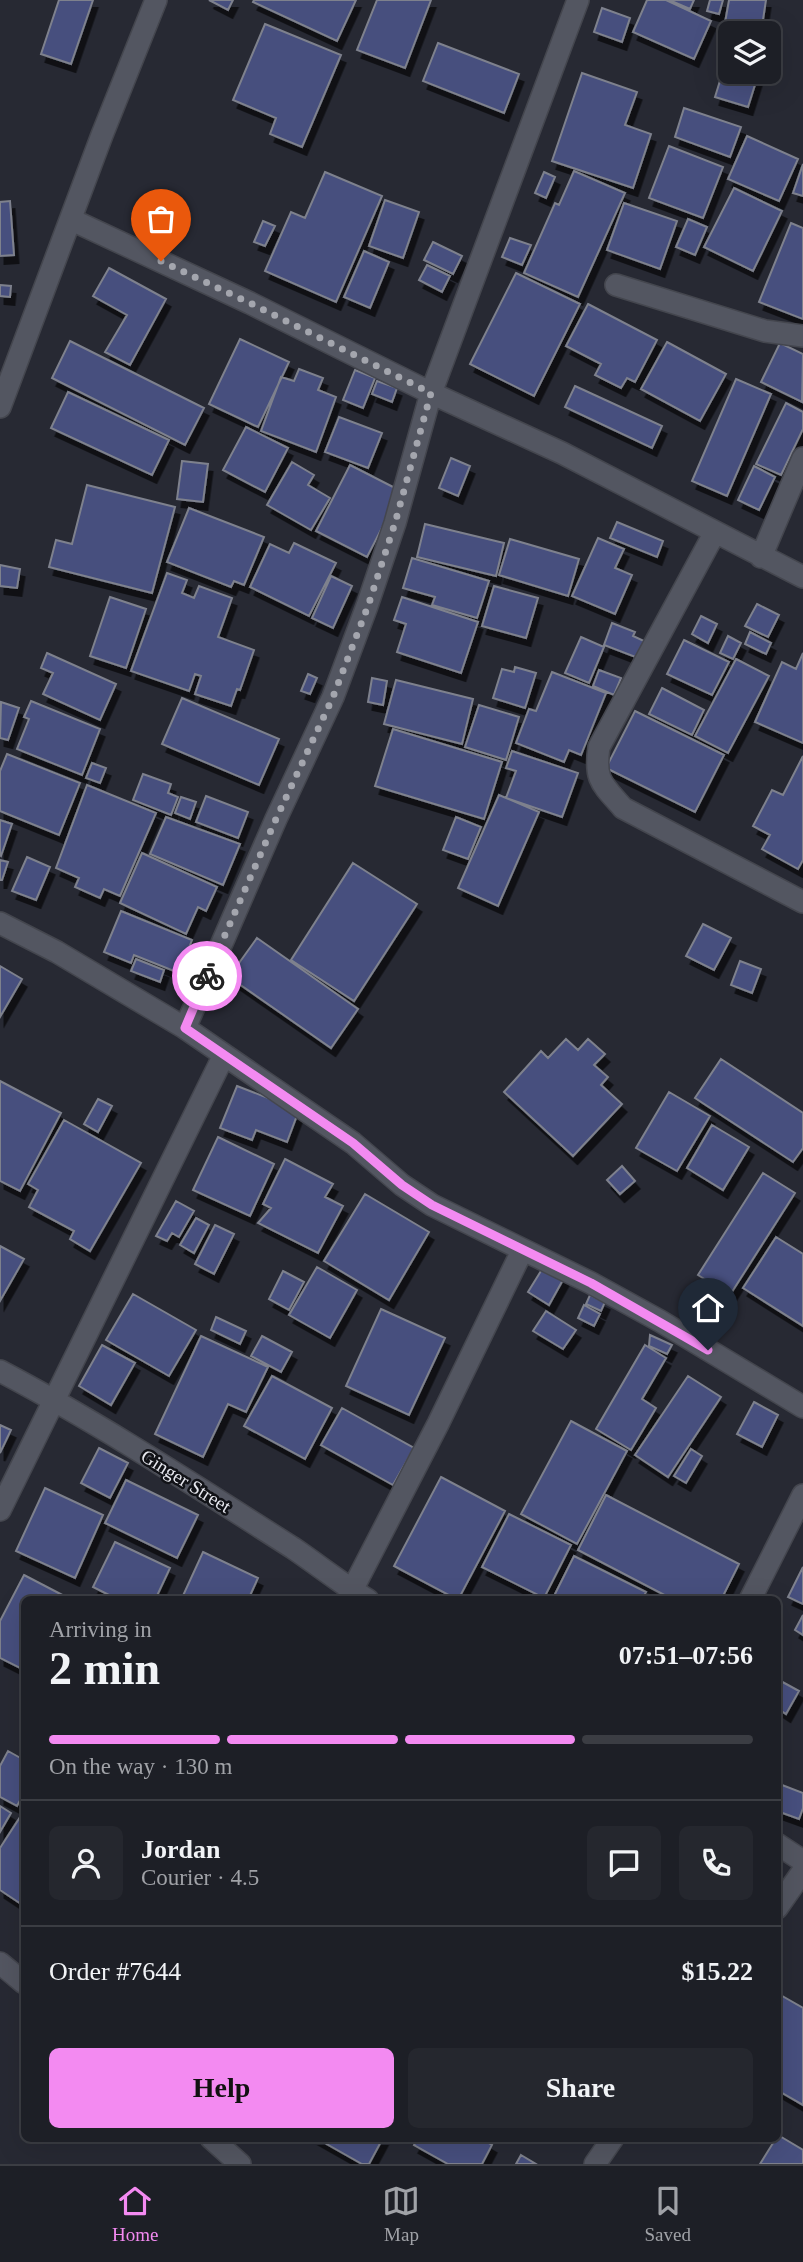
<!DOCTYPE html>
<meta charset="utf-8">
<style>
:root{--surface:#1d1f26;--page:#25272e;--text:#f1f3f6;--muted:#a0a2a7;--line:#3b3d43;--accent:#f38af1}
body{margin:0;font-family:Georgia,serif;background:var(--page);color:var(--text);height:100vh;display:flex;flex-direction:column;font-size:26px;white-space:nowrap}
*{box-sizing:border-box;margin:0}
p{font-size:23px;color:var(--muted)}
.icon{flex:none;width:38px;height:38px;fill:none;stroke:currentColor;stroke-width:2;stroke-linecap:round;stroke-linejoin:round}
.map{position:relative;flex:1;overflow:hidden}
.drawer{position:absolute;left:21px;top:1596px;width:760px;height:546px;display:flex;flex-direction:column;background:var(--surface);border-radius:10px;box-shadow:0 7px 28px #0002,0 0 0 2px var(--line)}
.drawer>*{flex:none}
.buttons{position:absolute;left:718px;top:21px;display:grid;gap:14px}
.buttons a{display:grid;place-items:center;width:63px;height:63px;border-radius:10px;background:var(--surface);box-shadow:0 7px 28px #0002,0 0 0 2px var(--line);font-size:35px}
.pin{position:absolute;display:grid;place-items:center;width:60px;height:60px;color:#fff;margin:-72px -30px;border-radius:50% 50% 50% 0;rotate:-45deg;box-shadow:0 0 7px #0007}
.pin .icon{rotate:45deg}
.courier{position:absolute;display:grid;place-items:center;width:70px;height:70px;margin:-35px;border:5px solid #f38af1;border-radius:50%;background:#fff;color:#222;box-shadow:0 2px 9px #0007}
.headline em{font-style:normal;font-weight:600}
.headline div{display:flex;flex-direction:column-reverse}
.headline{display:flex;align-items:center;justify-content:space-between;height:119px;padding:0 28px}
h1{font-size:46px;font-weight:600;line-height:52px}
.bar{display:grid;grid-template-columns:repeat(4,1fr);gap:10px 7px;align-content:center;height:84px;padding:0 28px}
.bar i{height:9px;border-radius:5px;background:var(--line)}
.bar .active{background:var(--accent)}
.bar p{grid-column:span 4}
.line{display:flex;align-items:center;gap:18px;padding:0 28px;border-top:2px solid var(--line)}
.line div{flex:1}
.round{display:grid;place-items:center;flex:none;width:74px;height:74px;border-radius:10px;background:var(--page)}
.cta{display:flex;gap:14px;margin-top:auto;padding:14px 28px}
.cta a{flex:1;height:80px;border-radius:10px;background:var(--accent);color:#111;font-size:28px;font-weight:600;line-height:80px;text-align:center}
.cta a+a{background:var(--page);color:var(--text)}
.dock{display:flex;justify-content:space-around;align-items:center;height:98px;border-top:2px solid var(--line);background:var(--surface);font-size:19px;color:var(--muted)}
.dock a{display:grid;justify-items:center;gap:4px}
.dock .active{color:var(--accent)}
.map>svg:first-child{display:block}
.building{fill:#464f7e;stroke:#7e818d;stroke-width:2;filter:url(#shadow)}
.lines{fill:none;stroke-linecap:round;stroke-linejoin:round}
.lane-casing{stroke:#44464e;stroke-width:24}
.street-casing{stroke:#44464e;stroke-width:24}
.lane{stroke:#535661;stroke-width:21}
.street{stroke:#535661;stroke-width:21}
.done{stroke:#a4a6ae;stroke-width:7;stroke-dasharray:0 12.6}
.route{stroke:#f38af1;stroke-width:9}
.labels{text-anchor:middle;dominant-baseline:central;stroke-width:5;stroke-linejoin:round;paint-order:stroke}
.street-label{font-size:19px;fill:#e8e9f0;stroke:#111217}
</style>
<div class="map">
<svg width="803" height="2164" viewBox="0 0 803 2164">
<defs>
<filter id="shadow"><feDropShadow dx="4.5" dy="8" stdDeviation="0" flood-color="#0009"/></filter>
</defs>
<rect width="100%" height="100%" fill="#272933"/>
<!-- building -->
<path class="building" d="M59 0H93L71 64 41 54Z
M209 0H233L228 10Z
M254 0H356L337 41 253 2Z
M377 0H431L405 68 357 50Z
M647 0H666L711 21 694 59 633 32Z
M669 0H694L690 9Z
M710 0H723L719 14 707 11Z
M729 0H766L761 33H730V41L722 40Z
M602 8 630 18 622 42 594 32Z
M265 24 341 55 302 147 270 134 276 118 233 100Z
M438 43 519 74 504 113 423 81Z
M727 58 730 59V72H759L748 107 715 97Z
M582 73 637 92 625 125 651 134 633 188 552 161Z
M684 108 741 127 730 157 675 137Z
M747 136 798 159 779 201 728 179Z
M669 146 723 167 703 218 649 198Z
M803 164V196L793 193Z
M574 171 625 193 578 297 524 273 555 203 559 205Z
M325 172 382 196 336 302 265 271 291 212 305 218Z
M544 172 555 177 546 198 535 193Z
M734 188 782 211 753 271 704 247Z
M385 200 419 212 403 258 369 246Z
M10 201 14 255 0 256V202Z
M624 203 677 221 660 269 607 250Z
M688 219 707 227 695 255 676 247Z
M263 221 275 226 265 246 254 242Z
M791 223 803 228V319L759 302Z
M510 238 531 245 522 265 502 257Z
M433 242 462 256 453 274 424 260Z
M364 251 389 262 370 308 344 297Z
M427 265 450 276 442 292 419 280Z
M109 268 166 299 130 365 105 352 127 315 93 296Z
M516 273 580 304 534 396 470 364Z
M0 285 11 286 10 297 0 296Z
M588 304 657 340 635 382 627 378 621 388 595 375 601 364 566 346Z
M240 339 289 362 258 427 209 404Z
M70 341 204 408 185 445 52 378Z
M667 342 726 374 700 421 641 389Z
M780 343 803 354 802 402 761 382Z
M299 369 323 378 318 390 336 397 316 452 261 431 281 377 294 381Z
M355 370 375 378 363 408 343 400Z
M736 379 771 394 727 496 692 481Z
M377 381 397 388 392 402 372 394Z
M575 386 662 426 652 448 565 407Z
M68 392 169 440 152 475 51 428Z
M786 403 803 412V429L781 475 756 464Z
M339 417 382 433 368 468 325 452Z
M246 427 288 448 265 492 223 470Z
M451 458 470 466 458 496 439 488Z
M182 461 208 464 203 502 177 499Z
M292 462 314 475 308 485 330 498 311 530 267 505Z
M350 465 401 491 367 557 316 531Z
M754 466 775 477 759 510 738 500Z
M87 485 175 507 152 593 49 567 56 540 72 544Z
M189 508 264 537 244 585 234 581 231 587 167 562Z
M617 522 663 541 657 557 610 538Z
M425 524 504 543 496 576 417 557Z
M598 538 624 549 615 568 632 575 615 614 572 596Z
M510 539 579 559 568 596 499 575Z
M294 543 336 563 309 616 250 587 270 544 289 553Z
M412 558 489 581 477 618 432 605 435 597 403 588Z
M0 565 20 569 17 588 0 586Z
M167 573 187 580 182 593 194 598 199 586 232 598 218 637 254 650 240 690 237 689 231 706 195 694 201 676 195 674 189 691 131 671Z
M331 576 352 586 333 628 312 618Z
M494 586 538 598 526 638 482 626Z
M110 597 146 609 126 668 90 656Z
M402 597 478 622 461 673 397 652 406 624 394 620Z
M757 604 779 615 768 637 745 626Z
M701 616 717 624 708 643 692 634Z
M612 623 635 632 633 636 644 641 638 658 604 645Z
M750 632 771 643 766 654 745 644Z
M728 636 741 643 733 659 720 653Z
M581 637 604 647 589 683 565 673Z
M684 640 729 662 712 695 667 674Z
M47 653 116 684 100 720 43 694 53 673 41 668Z
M803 653V743L755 722 782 662 796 669Z
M736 659 769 676 728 753 695 736Z
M515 667 536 673 525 708 493 698 502 669 514 672Z
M599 670 621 678 614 695 593 686Z
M552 672 606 693 581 755 569 750 564 762 516 743 529 709 536 711Z
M308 674 317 678 310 694 301 691Z
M372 678 387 681 383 705 368 702Z
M396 680 473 699 462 744 384 724Z
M662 688 704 710 692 735 649 714Z
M182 698 279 739 259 785 162 744Z
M31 701 100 729 82 775 17 749 29 719 24 717Z
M1 702 19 708 8 740 0 738Z
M479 705 519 717 506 760 465 747Z
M635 711 724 755 695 812 606 768Z
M393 729 502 762 484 819 375 786Z
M512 751 578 773 562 817 506 798 516 771 506 768Z
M7 754 80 783 59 835 0 811V771Z
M803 756V860L798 869 762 849 770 835 753 826 772 790 783 795Z
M92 763 106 768 100 783 86 778Z
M143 774 171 784 168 793 178 797 171 815 133 800Z
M87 785 156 813 120 896 104 889 100 898 75 887 79 878 56 868Z
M499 795 539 812 498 906 458 888Z
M206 796 248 812 238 838 196 822Z
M181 797 196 802 190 819 175 813Z
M166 817 240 844 223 885 150 854Z
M456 817 481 827 468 859 443 850Z
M0 820 12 824 1 856 0 855Z
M142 853 217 887 206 911 198 907 186 934 120 903Z
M27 857 50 867 36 900 12 891Z
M0 860 8 862 2 880H0Z
M353 863 417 904 354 1001 291 960Z
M121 911 192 940 179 973 134 955 131 963 104 952Z
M703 924 731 938 714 970 686 956Z
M257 938 358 1009 331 1048 229 977Z
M136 959 164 970 160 982 131 971Z
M740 961 761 969 752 993 731 985Z
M0 966 22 979 0 1017Z
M566 1039 578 1050 588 1039 605 1054 594 1065 608 1077 601 1085 622 1104 573 1156 504 1092 541 1051 548 1058Z
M721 1059 803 1113V1148L793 1162 695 1098Z
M0 1081 61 1113 20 1191 0 1181Z
M237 1086 299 1110 287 1142 256 1130 252 1140 220 1128Z
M669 1092 710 1116 677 1171 636 1148Z
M98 1099 112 1106 98 1132 84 1124Z
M64 1120 141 1163 90 1251 70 1239 74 1231 29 1207 38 1190 28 1184Z
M712 1125 749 1147 723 1190 687 1168Z
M218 1137 274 1164 250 1216 193 1190Z
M285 1159 333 1184 325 1197 343 1206 318 1253 258 1223 271 1208 263 1204Z
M622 1166 635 1181 620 1194 607 1180Z
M763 1173 795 1193 730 1295 698 1275Z
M365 1194 429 1232 389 1300 324 1261Z
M176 1201 194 1211 179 1237 172 1233 167 1241 156 1236Z
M196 1218 209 1225 194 1253 180 1245Z
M215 1225 234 1234 214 1274 195 1264Z
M776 1237 803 1254V1326L743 1288Z
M0 1246 24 1259 0 1301Z
M544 1266 564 1278 549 1305 528 1292Z
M317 1267 357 1290 330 1338 289 1315Z
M283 1271 304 1282 289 1310 269 1299Z
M133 1294 196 1330 169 1376 106 1340Z
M590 1295 605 1302 601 1311 586 1304Z
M584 1305 600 1314 594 1326 578 1318Z
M381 1309 445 1338 409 1415 346 1386Z
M546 1311 576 1330 563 1349 533 1331Z
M216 1317 246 1331 240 1344 211 1330Z
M650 1335 672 1345 667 1354 649 1346Z
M201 1336 268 1367 246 1412 228 1404 203 1457 155 1434Z
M262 1336 292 1352 281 1372 251 1356Z
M102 1345 135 1363 111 1405 79 1386Z
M645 1345 666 1358 642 1399 656 1408 631 1450 596 1429Z
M272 1376 332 1408 305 1459 244 1426Z
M688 1376 721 1397 668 1477 635 1455Z
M754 1402 778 1415 762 1447 737 1434Z
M342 1408 414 1448 393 1485 321 1445Z
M571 1421 627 1451 577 1544 521 1514Z
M0 1425 11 1430 0 1453Z
M99 1448 128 1463 110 1498 81 1483Z
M691 1449 702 1456 686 1483 674 1476Z
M441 1477 505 1511 458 1600 394 1566Z
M126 1480 198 1515 177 1558 105 1523Z
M45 1488 103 1515 75 1578 16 1551Z
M606 1495 739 1564 721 1600H674L578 1550Z
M509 1514 571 1545 544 1598 482 1567Z
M115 1542 170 1568 155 1600H119L93 1587Z
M203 1552 258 1578 248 1600H181Z
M574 1556 646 1592 642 1600H552Z
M803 1567V1604L788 1597Z
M24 1575 72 1600H24V1670L0 1658V1621Z
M803 1615V1635L795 1630Z
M777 1679 799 1691 786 1714 777 1708Z
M8 1751 24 1760V1793L17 1806 0 1797V1766Z
M782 1785 803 1793V1808L799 1819 777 1811V1799Z
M0 1806 11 1813 0 1832Z
M24 1811V1906L0 1890V1848Z
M777 1993 803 2008V2105L777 2090Z
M778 2135 803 2150V2164H760Z
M316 2138H383L369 2164H362Z
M418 2138H480L492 2145 482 2164H448L414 2145Z
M521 2155 536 2164H516Z"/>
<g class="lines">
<!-- lane casing -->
<g class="lane-casing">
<path id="lane" d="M616 285 765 331 803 336"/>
</g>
<!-- street casing -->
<g class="street-casing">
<path id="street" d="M72 220 250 303 431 393 562 453 803 577
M0 407 102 135 156 0
M715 532 599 747C594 780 602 784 623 808L803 902
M761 557 803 458
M0 923 57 952 185 1028 353 1143 402 1185 432 1205 591 1283 660 1321 803 1407
M185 1028 276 819 333 697 367 606 395 523 431 393 578 0
M0 1371C101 1424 197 1487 293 1548 318 1565 342 1584 368 1600
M0 1510 224 1055
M347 1600 438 1424 522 1251
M750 1600 803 1495
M777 1844 803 1861
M777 1908 803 1871
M0 1963 24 1983
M211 2138 240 2164
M595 2164 613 2138"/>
</g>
<!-- lane -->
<use href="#lane" class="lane"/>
<!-- street -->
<use href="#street" class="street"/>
</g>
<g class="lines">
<!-- done -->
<path class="done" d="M161 261 250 303 431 393 395 523 368 606 333 697 276 819 207 976"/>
<!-- route -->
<path class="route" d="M207 976 185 1028 353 1143 402 1185 432 1205 591 1283 708 1350"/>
</g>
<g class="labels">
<!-- street labels -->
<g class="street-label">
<text transform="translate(186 1481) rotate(32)">Ginger Street</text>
</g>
</g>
</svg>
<div class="buttons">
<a><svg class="icon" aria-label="layers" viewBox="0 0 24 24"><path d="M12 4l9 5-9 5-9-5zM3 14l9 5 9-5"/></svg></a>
</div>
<div class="pin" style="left:161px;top:261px;background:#ea580c"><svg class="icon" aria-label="bag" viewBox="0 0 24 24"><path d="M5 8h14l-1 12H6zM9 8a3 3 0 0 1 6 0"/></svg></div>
<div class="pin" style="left:708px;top:1350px;background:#1f2937"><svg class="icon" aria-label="home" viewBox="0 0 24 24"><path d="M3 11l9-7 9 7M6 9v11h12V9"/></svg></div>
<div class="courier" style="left:207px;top:976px"><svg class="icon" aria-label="bike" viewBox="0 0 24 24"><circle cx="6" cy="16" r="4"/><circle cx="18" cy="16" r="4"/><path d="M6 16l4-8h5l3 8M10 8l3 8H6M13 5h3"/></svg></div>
<section class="drawer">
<div class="headline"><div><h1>2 min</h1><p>Arriving in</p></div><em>07:51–07:56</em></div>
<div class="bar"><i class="active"></i><i class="active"></i><i class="active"></i><i></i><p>On the way · 130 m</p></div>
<div class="line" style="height:126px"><a class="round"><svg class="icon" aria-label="person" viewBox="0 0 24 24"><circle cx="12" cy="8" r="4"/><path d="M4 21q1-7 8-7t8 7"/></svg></a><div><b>Jordan</b><p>Courier · 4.5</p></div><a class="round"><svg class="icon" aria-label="chat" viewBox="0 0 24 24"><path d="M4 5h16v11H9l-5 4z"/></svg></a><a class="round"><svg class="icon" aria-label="phone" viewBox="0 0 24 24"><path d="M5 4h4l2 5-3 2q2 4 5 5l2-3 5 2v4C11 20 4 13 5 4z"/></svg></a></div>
<div class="line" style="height:91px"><div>Order #7644</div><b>$15.22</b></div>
<div class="cta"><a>Help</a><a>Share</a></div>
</section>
</div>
<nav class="dock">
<a class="active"><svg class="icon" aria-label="home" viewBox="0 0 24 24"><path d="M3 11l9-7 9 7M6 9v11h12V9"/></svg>Home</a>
<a><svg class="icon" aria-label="map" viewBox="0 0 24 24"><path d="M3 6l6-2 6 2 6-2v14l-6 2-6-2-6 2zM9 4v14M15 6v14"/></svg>Map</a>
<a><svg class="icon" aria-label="saved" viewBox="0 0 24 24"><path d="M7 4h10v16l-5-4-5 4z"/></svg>Saved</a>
</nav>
